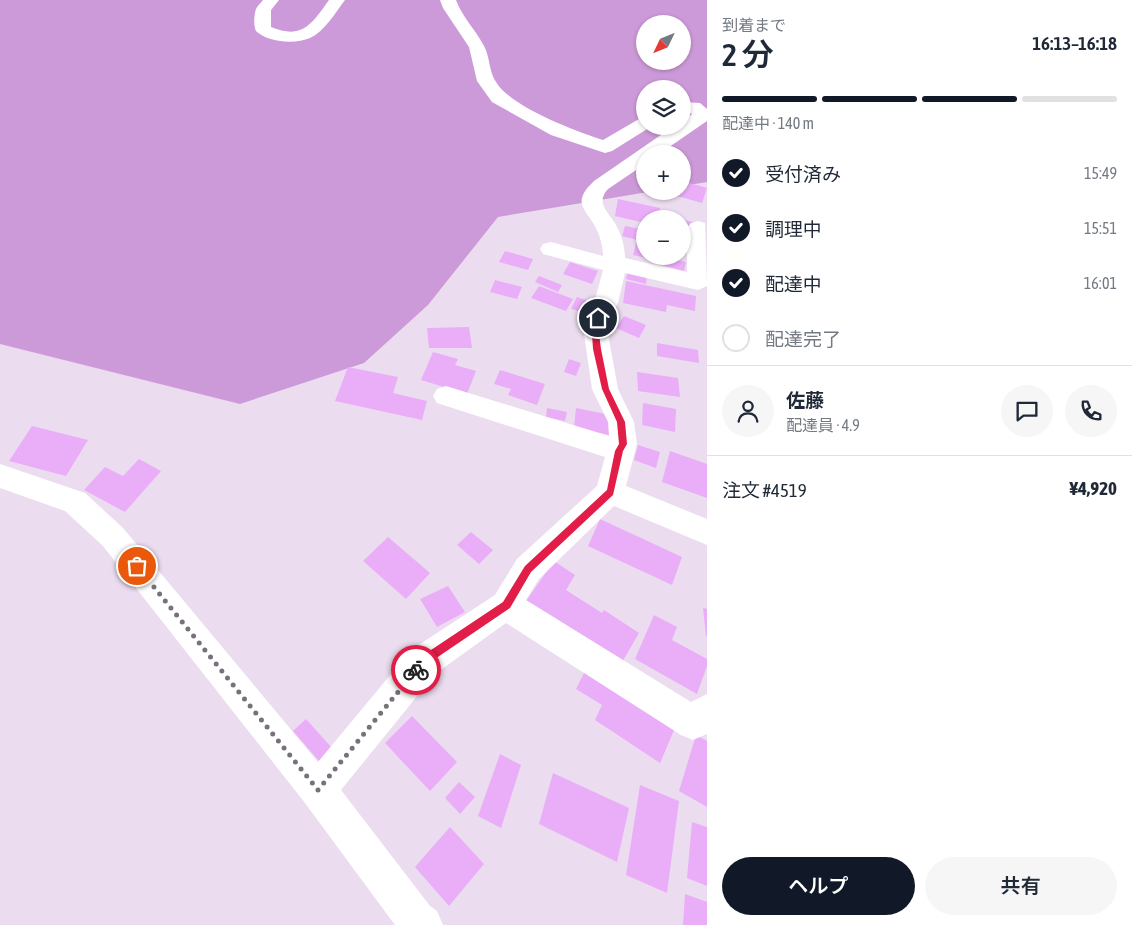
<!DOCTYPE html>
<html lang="ja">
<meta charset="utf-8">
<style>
:root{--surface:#fff;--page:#f6f6f7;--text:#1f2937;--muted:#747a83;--line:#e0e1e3;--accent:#111827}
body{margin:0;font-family:"Asap Condensed","Noto Sans JP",sans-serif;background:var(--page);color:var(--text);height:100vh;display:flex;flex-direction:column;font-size:19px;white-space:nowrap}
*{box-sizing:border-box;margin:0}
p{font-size:16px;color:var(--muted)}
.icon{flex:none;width:28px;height:28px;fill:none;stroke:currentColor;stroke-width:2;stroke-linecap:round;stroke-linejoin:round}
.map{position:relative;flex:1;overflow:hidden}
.panel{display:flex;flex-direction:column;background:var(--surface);width:425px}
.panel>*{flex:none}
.needle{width:32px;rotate:227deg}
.tools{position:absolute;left:636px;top:15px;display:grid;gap:10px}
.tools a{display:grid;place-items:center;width:55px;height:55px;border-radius:50%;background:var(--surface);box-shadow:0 1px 4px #0004;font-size:25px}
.pin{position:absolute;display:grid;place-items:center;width:42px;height:42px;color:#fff;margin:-21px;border:2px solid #fff;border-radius:50%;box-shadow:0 1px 5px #0007}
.courier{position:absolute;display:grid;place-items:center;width:50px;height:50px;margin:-25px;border:4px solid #e11d48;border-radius:50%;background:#fff;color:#222;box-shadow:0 1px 6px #0007}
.head em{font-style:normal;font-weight:600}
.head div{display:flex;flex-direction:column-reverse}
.head{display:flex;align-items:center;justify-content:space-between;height:85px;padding:0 15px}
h1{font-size:32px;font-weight:600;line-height:38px}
.bar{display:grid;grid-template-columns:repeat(4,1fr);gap:8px 5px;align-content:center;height:60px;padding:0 15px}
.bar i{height:6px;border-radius:4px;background:var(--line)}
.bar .active{background:var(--accent)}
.bar p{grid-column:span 4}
.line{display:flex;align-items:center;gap:12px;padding:0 15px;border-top:1px solid var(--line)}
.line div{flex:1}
.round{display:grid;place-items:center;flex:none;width:52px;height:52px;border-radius:26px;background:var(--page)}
ol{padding:0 15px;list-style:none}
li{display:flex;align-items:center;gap:15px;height:55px}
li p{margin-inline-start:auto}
li .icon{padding:5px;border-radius:50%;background:var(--accent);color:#fff;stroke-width:4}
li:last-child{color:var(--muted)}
li i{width:28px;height:28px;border:2px solid var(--line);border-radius:50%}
.cta{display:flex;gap:10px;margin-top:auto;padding:10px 15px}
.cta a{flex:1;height:58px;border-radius:30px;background:var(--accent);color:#fff;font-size:20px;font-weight:600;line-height:58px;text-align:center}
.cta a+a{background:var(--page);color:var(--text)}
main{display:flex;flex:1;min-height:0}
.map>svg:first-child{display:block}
.green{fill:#cd9ad9;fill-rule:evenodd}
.building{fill:#eaadf8}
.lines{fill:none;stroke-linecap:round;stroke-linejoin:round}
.street{fill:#fff;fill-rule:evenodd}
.route{fill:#e11d48}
.done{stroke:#78707b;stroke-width:5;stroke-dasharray:0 9}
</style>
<main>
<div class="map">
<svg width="707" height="925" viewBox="0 0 707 925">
<rect width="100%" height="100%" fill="#ebddef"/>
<!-- green -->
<path class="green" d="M0 0H707V182L683 186 682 154H645V191H654L498 217 428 305 364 363 240 404 0 344ZM645 24H682V61H645ZM645 89H682V126H645Z"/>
<!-- building -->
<path class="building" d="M682 181 707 188 702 203 663 192 682 191Z
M618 199 660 208 658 219H645V223L615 216Z
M682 220 694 222 693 234 682 232Z
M625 226 645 230V256H656V260L633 255 637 240 622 236Z
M505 251 533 259 528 270 499 262Z
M664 257 686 262 684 271 662 265Z
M570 262 598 271 592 284 563 274Z
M629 267 647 275 646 284 626 279Z
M539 276 562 285 558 292 535 282Z
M495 280 522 287 517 299 490 292Z
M626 281 696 296 695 311 667 305 666 312 623 303Z
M539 286 573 299 566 311 531 298Z
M577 297 591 302 586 313 571 309Z
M624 316 646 325 639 338 616 328Z
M469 327 472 348H429L427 328Z
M657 343 698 350 699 363 657 356Z
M433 352 458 359 455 365 476 371 467 394 421 380Z
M569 359 581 363 576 376 564 372Z
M348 367 398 377 393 393 427 401 422 420 335 401Z
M500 370 545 384 537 405 508 395 511 389 494 384Z
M637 372 678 378 680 397 638 391Z
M643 403 676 409 675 432 642 425Z
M547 408 567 412 565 421 546 417Z
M576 408 611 415 609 435 574 427Z
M32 426 88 440 66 476 9 461Z
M638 445 660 452 656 468 634 460Z
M670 451 707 464V498L662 482Z
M139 459 161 471 125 512 84 490 105 467 123 476Z
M600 519 682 557 672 585 588 546Z
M471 532 493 550 479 564 457 545Z
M388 537 430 573 406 599 363 561Z
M554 561 575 575 566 590 602 613 604 610 639 633 621 664 526 601Z
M448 586 465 612 437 627 420 599Z
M703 608 707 609V636H706Z
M654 615 677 627 672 640 707 659V666L697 694 635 659Z
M588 665 675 728 660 763 595 720 602 705 576 689Z
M412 716 457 762 430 791 385 743Z
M306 719 332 748 319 761 293 731Z
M696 735 707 741V807L679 791Z
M500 754 521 765 501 828 478 816Z
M553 773 629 808 617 862 539 824Z
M459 782 475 797 460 814 445 798Z
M640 785 679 801 667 893 626 875Z
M692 822 707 827V886L687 878Z
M450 827 484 864 449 906 415 867Z
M685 894 707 902V925H683Z"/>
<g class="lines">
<!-- street -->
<path class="street" d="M263 0H279L271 10V27C302 40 312 24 329 0H345C335 13 325 31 310 38 296 44 270 43 257 32 253 29 254 14 256 9 257 6 261 3 263 0Z
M440 0H456C462 17 476 30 484 46 490 57 489 72 496 82 511 107 575 131 603 140L639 119 645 118V126H652L612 151 605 153 551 135 492 102 477 81 469 47 443 8Z
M682 102 700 103 707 109V121L659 154H645V164L608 189C594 204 611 214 617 227 622 236 625 248 625 258L687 272V228L691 223 698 221 705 223 707 286 698 290 625 273 618 303 610 318 608 334 618 389 634 422 637 444 626 486 707 519V545L614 506 539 579 526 600 691 702 707 694V734L693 740 681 735 506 623 435 674 341 790 430 906 437 911 443 925H395L305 803 103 546 65 511 0 488V464L85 493 123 528 318 762 411 650 495 595 517 559 597 486 605 457 437 403 433 396 437 389 446 386 609 436 608 422 592 389 584 334 586 318 594 303 603 270 543 254 540 249 543 244 551 242 603 256C603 247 600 236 596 228 585 208 571 203 594 181L674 126H682V121L692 114 689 112H682Z"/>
</g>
<!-- route -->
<path class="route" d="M595 316 601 318 599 334 601 349 609 389 625 422 627 444 623 451 613 495 531 572 510 608 426 665 419 673H412V666L419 658 503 602 525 566 607 490 615 451 619 444 617 422 602 389 593 349 592 334Z"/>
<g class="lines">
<!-- done -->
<path class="done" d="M137 566 318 790 416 670"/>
</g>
</svg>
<div class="tools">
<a><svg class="needle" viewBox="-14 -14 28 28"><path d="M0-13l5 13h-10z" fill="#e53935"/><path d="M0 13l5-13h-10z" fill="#747a83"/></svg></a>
<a><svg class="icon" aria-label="layers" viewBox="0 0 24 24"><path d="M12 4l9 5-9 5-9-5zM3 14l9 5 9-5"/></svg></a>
<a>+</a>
<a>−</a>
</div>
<div class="pin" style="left:137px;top:566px;background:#ea580c"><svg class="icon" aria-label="bag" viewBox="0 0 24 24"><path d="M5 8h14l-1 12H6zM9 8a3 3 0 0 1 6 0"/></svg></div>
<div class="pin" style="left:598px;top:318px;background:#1f2937"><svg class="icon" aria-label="home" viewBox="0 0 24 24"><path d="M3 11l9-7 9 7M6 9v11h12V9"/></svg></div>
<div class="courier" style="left:416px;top:670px"><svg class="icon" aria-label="bike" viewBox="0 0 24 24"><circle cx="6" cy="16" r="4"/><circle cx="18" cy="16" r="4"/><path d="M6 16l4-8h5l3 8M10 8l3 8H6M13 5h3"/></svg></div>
</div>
<section class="panel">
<div class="head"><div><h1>2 分</h1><p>到着まで</p></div><em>16:13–16:18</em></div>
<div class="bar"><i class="active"></i><i class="active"></i><i class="active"></i><i></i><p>配達中 · 140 m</p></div>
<ol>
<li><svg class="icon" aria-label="check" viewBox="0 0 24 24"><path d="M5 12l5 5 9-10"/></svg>受付済み<p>15:49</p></li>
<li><svg class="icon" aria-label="check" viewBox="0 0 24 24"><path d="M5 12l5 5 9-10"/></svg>調理中<p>15:51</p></li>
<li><svg class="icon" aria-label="check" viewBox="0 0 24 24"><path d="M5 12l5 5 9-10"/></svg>配達中<p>16:01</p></li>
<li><i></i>配達完了</li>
</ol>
<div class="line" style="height:90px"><a class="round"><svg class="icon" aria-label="person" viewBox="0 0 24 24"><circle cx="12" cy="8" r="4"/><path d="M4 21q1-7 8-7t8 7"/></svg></a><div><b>佐藤</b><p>配達員 · 4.9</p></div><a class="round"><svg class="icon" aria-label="chat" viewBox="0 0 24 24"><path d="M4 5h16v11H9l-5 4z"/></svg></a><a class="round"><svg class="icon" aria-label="phone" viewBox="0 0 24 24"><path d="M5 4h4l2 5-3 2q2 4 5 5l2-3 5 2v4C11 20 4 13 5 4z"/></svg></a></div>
<div class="line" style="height:65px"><div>注文 #4519</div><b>¥4,920</b></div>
<div class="cta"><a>ヘルプ</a><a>共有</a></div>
</section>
</main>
